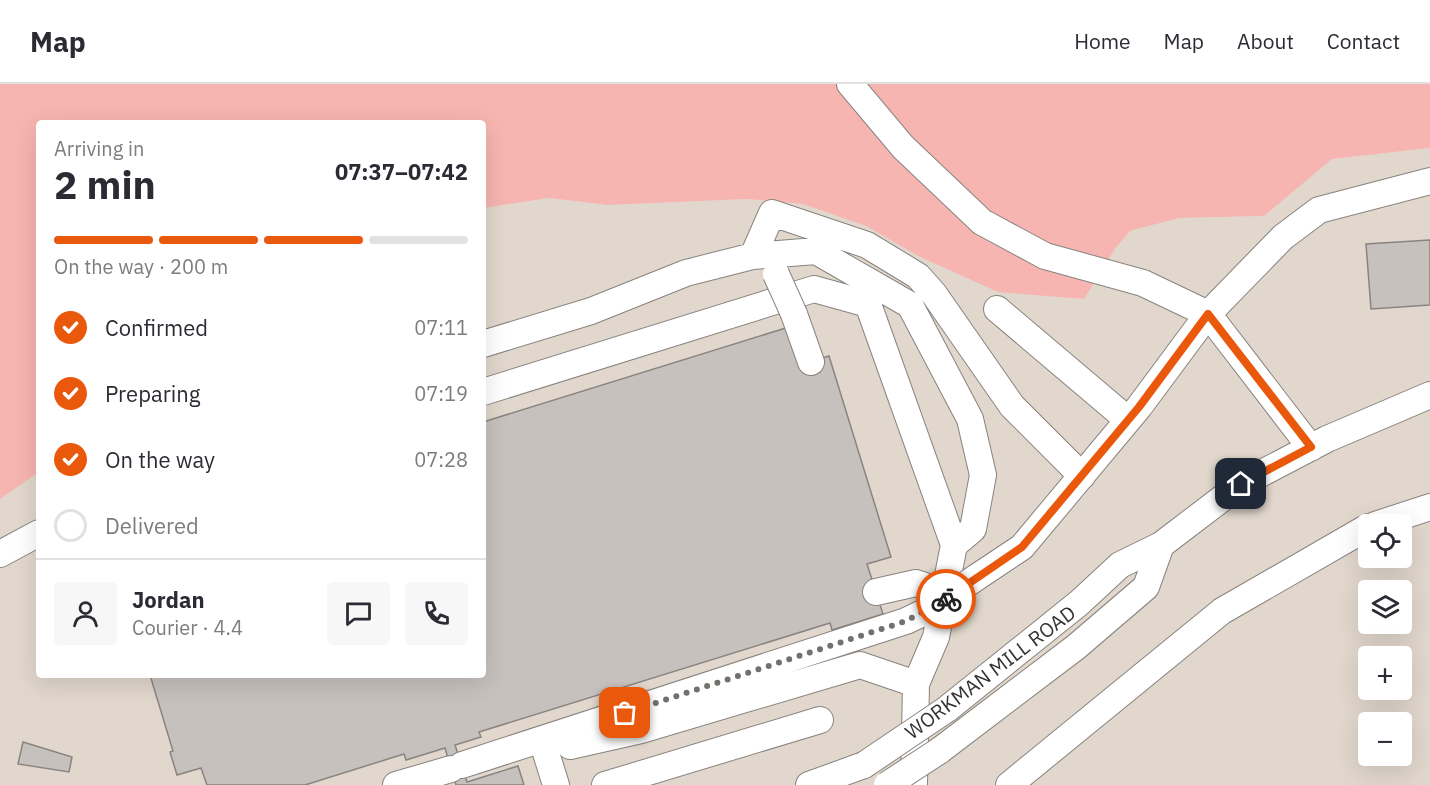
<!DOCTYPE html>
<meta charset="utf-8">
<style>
:root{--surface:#fff;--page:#f7f7f7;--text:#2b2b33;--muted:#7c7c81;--line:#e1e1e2;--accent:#ea580c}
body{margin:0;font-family:"IBM Plex Sans",sans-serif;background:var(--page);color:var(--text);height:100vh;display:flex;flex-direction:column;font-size:22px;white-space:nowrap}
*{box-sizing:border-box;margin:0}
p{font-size:20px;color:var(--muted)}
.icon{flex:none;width:33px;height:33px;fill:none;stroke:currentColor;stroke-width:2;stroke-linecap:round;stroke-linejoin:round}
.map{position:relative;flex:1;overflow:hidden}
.side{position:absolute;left:36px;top:36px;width:450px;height:558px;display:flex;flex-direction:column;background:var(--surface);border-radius:6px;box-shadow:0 6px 24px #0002}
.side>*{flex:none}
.tools{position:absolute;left:1358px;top:430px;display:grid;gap:12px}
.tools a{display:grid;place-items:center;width:54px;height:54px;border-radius:6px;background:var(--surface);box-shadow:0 6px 24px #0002;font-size:30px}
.pin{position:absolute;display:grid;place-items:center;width:51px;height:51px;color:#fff;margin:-26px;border-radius:12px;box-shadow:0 3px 9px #0006}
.courier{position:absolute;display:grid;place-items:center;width:60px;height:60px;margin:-30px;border:4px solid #ea580c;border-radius:50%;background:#fff;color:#222;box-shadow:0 2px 8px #0007}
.overview em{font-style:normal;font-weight:800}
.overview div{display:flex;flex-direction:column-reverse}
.overview{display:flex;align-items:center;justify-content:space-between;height:102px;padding:0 18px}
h1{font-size:39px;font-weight:800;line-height:45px}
.bar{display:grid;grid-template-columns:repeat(4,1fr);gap:9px 6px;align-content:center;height:72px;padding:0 18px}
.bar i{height:8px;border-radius:4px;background:var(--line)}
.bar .on{background:var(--accent)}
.bar p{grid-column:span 4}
.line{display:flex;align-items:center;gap:15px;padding:0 18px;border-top:2px solid var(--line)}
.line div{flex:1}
.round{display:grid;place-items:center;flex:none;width:63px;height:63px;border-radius:6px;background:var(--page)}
ol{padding:0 18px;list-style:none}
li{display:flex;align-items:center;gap:18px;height:66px}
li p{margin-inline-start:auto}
li .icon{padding:6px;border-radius:50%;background:var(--accent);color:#fff;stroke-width:4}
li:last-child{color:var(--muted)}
li i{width:33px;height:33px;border:3px solid var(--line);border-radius:50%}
header{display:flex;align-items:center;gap:36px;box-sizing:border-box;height:84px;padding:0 30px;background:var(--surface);border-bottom:2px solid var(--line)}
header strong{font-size:28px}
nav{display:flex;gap:33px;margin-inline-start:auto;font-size:21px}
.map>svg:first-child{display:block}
.built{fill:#e1d7cc;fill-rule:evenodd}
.green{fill:#f7b5b1}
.building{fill:#c7c1be;stroke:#8a8481;stroke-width:1.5}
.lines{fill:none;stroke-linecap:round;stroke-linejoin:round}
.minor-casing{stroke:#88837f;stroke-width:28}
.minor{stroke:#fff;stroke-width:26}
.minor-bridge-casing{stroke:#88837f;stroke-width:28;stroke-linecap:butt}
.minor-bridge{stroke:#fff;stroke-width:26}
.done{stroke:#73706d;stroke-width:6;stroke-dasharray:0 10.8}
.route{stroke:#ea580c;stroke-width:8}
.labels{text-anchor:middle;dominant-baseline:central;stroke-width:5;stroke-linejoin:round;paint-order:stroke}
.street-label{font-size:20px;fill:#353331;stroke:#fff}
</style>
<header>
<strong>Map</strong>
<nav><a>Home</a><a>Map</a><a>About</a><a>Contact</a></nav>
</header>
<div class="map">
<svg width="1430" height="701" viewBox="0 0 1430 701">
<rect width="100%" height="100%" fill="#e6e1dd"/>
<!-- built -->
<path class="built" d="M1430 64V701H0V415L39 388V591H483V124L549 114 608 121 747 115 803 120 866 142 920 173 998 208 1114 166 1130 147 1179 134 1263 132 1332 75ZM1368 441H1401V474H1368ZM1368 507H1401V540H1368ZM1368 573H1401V606H1368ZM1368 639H1401V672H1368Z"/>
<!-- green -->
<path class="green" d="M0 0H1430V64L1332 75 1264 132 1179 134 1130 147 1114 166 1084 215 998 208 920 173 866 142 803 120 747 115 608 121 549 114 483 124V39H39V388L0 415Z"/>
<!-- building -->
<path class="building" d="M1430 156V221L1371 225 1366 160Z
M789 243 800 281 829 272 891 473 867 480 883 530 832 546 830 539 479 648 481 653 455 661 467 698 518 682 524 701H456L445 664 406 676 404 670 305 701H207L201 684 177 691 170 668 173 667 150 591H483V338Z
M23 658 72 673 69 688 18 680Z"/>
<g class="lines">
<!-- minor casing -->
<g class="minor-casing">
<path id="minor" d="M850 0 903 63 982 138 1045 172 1143 199 1208 230 1311 364
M753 172 816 167 910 221 970 335 983 391 973 445 954 461
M997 225 1128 336
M794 230 811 278
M483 260 591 227 686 189 753 172 772 129 867 161 918 192 934 210 1012 322 1082 392
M483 308 814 205 868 220 954 461 936 553 916 600 914 701
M1375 441 1430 423
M0 470 39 449
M974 495 1022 463 1139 323 1208 230 1283 153 1319 126 1430 97
M876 508 916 499 928 503
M947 625 1079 519 1120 481 1161 461 1241 400 1327 355 1430 311
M542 656 556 701
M570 662 641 646 860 581 916 600
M939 667 1076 563 1146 503 1161 461
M462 681 906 537 929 526
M396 701 451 685
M605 701 820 636
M809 701 864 681
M1009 701 1222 527 1368 443"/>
</g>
<!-- minor -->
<use href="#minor" class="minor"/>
<!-- minor-bridge casing -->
<g class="minor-bridge-casing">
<path id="minor-bridge" d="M776 190 794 230
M929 526 974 495
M864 681 947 625
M887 701 939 667"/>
</g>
<!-- minor-bridge -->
<use href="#minor-bridge" class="minor-bridge"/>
</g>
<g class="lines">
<!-- done -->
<path class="done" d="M625 629 906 537 946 515"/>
<!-- route -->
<path class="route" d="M946 515 1022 463 1139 323 1208 230 1311 363 1241 400"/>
</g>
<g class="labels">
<!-- street labels -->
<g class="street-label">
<text transform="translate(990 588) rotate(-37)">WORKMAN MILL ROAD</text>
</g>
</g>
</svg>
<div class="tools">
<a><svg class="icon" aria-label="locate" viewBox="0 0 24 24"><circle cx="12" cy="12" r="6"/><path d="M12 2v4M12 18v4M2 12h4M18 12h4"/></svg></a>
<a><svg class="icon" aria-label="layers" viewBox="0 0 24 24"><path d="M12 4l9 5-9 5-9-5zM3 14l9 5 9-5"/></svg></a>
<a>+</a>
<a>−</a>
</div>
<div class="pin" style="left:625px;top:629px;background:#ea580c"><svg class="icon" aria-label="bag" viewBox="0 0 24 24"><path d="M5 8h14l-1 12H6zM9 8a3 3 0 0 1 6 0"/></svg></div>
<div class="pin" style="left:1241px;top:400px;background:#1f2937"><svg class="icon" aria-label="home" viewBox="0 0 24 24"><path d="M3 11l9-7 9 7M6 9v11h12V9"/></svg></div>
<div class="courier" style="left:946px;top:515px"><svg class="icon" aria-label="bike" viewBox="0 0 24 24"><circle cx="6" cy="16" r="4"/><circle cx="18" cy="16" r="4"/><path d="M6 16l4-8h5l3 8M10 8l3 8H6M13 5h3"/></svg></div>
<section class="side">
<div class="overview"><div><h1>2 min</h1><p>Arriving in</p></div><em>07:37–07:42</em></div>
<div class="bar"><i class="on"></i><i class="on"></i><i class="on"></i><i></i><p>On the way · 200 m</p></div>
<ol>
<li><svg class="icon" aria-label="check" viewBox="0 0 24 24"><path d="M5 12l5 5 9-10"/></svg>Confirmed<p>07:11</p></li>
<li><svg class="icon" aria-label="check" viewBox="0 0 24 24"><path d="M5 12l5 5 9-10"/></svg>Preparing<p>07:19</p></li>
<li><svg class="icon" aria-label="check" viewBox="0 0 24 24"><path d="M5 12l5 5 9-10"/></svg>On the way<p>07:28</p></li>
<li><i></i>Delivered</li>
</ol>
<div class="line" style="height:108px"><a class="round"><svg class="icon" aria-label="person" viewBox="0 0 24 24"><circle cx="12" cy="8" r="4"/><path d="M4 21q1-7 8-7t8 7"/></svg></a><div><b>Jordan</b><p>Courier · 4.4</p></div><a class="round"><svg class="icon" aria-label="chat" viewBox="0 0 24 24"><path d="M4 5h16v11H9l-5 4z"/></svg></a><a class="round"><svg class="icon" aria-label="phone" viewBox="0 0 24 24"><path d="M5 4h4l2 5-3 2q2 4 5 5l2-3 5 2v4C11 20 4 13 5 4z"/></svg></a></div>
</section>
</div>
